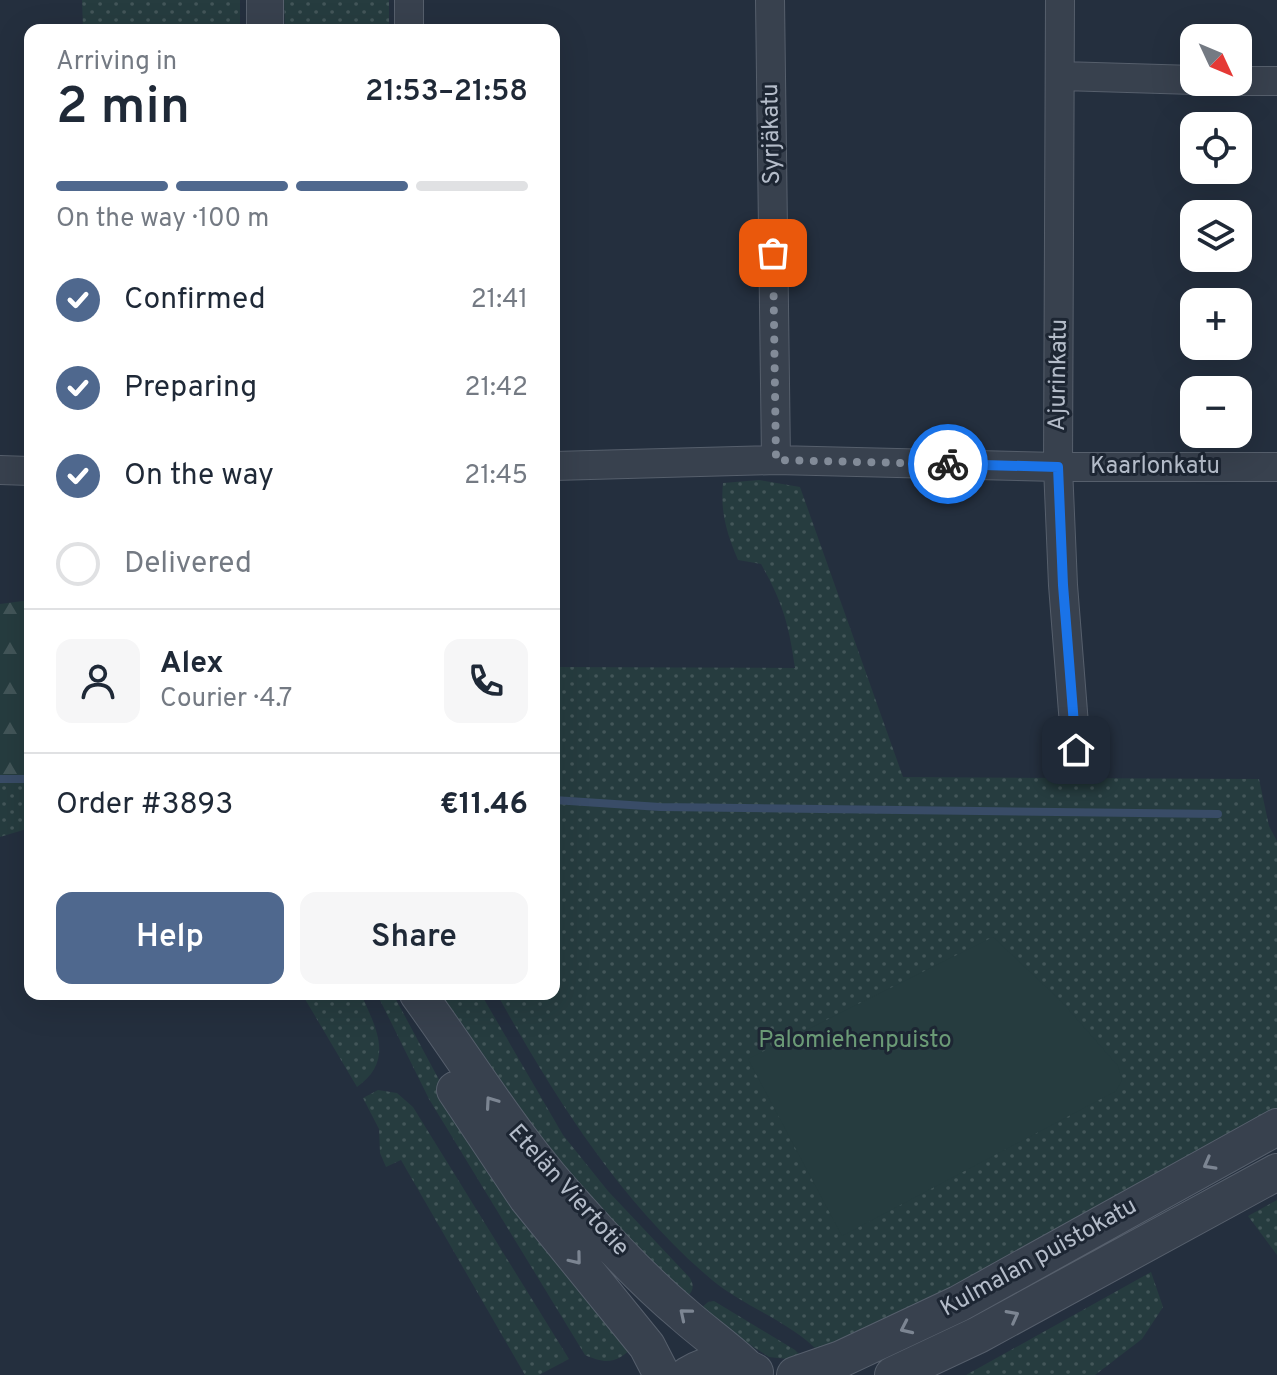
<!DOCTYPE html>
<meta charset="utf-8">
<style>
:root{--surface:#fff;--page:#f6f6f7;--text:#1f2937;--muted:#747a83;--line:#e0e1e3;--accent:#4f688e}
body{margin:0;font-family:Overpass,sans-serif;background:var(--page);color:var(--text);height:100vh;display:flex;flex-direction:column;font-size:30px;white-space:nowrap}
*{box-sizing:border-box;margin:0}
p{font-size:26px;color:var(--muted)}
.icon{flex:none;width:44px;height:44px;fill:none;stroke:currentColor;stroke-width:2;stroke-linecap:round;stroke-linejoin:round}
.map{position:relative;flex:1;overflow:hidden}
.drawer{position:absolute;left:24px;top:24px;width:536px;height:976px;display:flex;flex-direction:column;background:var(--surface);border-radius:16px;box-shadow:0 8px 32px #0002}
.drawer>*{flex:none}
.needle{width:52px;rotate:134deg}
.buttons{position:absolute;left:1180px;top:24px;display:grid;gap:16px}
.buttons a{display:grid;place-items:center;width:72px;height:72px;border-radius:16px;background:var(--surface);box-shadow:0 8px 32px #0002;font-size:40px}
.pin{position:absolute;display:grid;place-items:center;width:68px;height:68px;color:#fff;margin:-34px;border-radius:16px;box-shadow:0 4px 12px #0006}
.courier{position:absolute;display:grid;place-items:center;width:80px;height:80px;margin:-40px;border:6px solid #1a73e8;border-radius:50%;background:#fff;color:#222;box-shadow:0 2px 10px #0007}
.summary em{font-style:normal;font-weight:600}
.summary div{display:flex;flex-direction:column-reverse}
.summary{display:flex;align-items:center;justify-content:space-between;height:136px;padding:0 32px}
h1{font-size:52px;font-weight:600;line-height:60px}
.bar{display:grid;grid-template-columns:repeat(4,1fr);gap:12px 8px;align-content:center;height:96px;padding:0 32px}
.bar i{height:10px;border-radius:6px;background:var(--line)}
.bar .active{background:var(--accent)}
.bar p{grid-column:span 4}
.line{display:flex;align-items:center;gap:20px;padding:0 32px;border-top:2px solid var(--line)}
.line div{flex:1}
.round{display:grid;place-items:center;flex:none;width:84px;height:84px;border-radius:16px;background:var(--page)}
ol{padding:0 32px;list-style:none}
li{display:flex;align-items:center;gap:24px;height:88px}
li p{margin-inline-start:auto}
li .icon{padding:8px;border-radius:50%;background:var(--accent);color:#fff;stroke-width:4}
li:last-child{color:var(--muted)}
li i{width:44px;height:44px;border:4px solid var(--line);border-radius:50%}
.cta{display:flex;gap:16px;margin-top:auto;padding:16px 32px}
.cta a{flex:1;height:92px;border-radius:16px;background:var(--accent);color:#fff;font-size:32px;font-weight:600;line-height:92px;text-align:center}
.cta a+a{background:var(--page);color:var(--text)}
.map>svg:first-child{display:block}
.grass{fill:url(#grass-dots)}
.forest{fill:url(#forest-firs)}
.pitch{fill:#263c3f}
.lines{fill:none;stroke-linecap:round;stroke-linejoin:round}
.stream{stroke:#394c67;stroke-width:8}
.minor-casing{stroke:#565f6c;stroke-width:30}
.tertiary-casing{stroke:#565f6c;stroke-width:38}
.minor{stroke:#38414e;stroke-width:28}
.tertiary{stroke:#38414e;stroke-width:36}
.oneway{stroke:#7c8592}
.done{stroke:#828b98;stroke-width:8;stroke-dasharray:0 14.4}
.route{stroke:#1a73e8;stroke-width:10}
.labels{text-anchor:middle;dominant-baseline:central;stroke-width:6;stroke-linejoin:round;paint-order:stroke}
.street-label{font-size:24px;fill:#b4bcc9;stroke:#1d2633}
.park-label{font-size:24px;fill:#6b9a76;stroke:#1d2633}
</style>
<div class="map">
<svg width="1277" height="1375" viewBox="0 0 1277 1375">
<defs>
<pattern id="grass-dots" width="8" height="8" patternUnits="userSpaceOnUse" patternTransform="scale(2)"><rect width="8" height="8" fill="#263c3f"/><path d="M2 2h.1M6 6h.1" fill="none" stroke="#435659" stroke-width="1.8" stroke-linecap="round"/></pattern>
<pattern id="forest-firs" width="22" height="20" patternUnits="userSpaceOnUse" patternTransform="scale(2)"><rect width="22" height="20" fill="#263c3f"/><path d="M5 1l3.5 6h-7zM16 11l3.5 6h-7z" fill="#435659"/></pattern>
</defs>
<rect width="100%" height="100%" fill="#242f3e"/>
<!-- grass -->
<path class="grass" d="M82 0H240V30H83Z
M284 0H389V30H285Z
M759 480 800 487 903 777 1259 779 1269 826 1277 841V1115L1210 1153 822 1355C792 1322 746 1308 712 1280 620 1202 555 1098 497 994H554V667L795 668C789 625 783 603 761 564L738 560C727 534 720 512 723 483Z
M0 779H30V828L0 837Z
M302 994H361C376 1028 395 1060 357 1087Z
M377 994H393L444 1089 635 1345C618 1363 607 1365 585 1355L429 1099Z
M436 994H481L563 1135 608 1191 690 1278C696 1289 691 1293 683 1301L589 1206Z
M378 1090 397 1093 413 1107 569 1359 539 1375H525L401 1160 386 1167 380 1153 379 1129 363 1098Z
M1277 1200V1255L1248 1216Z
M1151 1272 1163 1307 1142 1339 1095 1375H966Z
M714 1301 795 1350 806 1361 769 1357 698 1311 708 1302Z"/>
<!-- forest -->
<path class="forest" d="M30 600V779H0V604Z"/>
<!-- pitch -->
<path class="pitch" d="M993 937 1062 1002 1118 1066 1122 1080 1116 1091 842 1236 748 1059Z"/>
<g class="lines">
<!-- stream -->
<path class="stream" d="M0 779H30
M554 800 660 807 1218 814"/>
<!-- minor casing -->
<g class="minor-casing">
<path id="minor" d="M409 0V30
M770 0 776 460
M1060 0 1058 467 1063 585 1076 750
M1062 76 1194 80
M1238 81H1277
M554 466 776 460 1058 467H1277
M0 470 30 471"/>
</g>
<!-- tertiary casing -->
<g class="tertiary-casing">
<path id="tertiary" d="M265 0V30
M418 994C471 1067 517 1144 579 1210 611 1246 646 1283 683 1314 703 1332 724 1346 744 1365
M455 1090 527 1198 647 1346 662 1375
M688 1375C709 1362 732 1359 755 1372
M795 1375 841 1359 958 1304 1277 1127
M893 1375 978 1335 1277 1172"/>
</g>
<!-- minor -->
<use href="#minor" class="minor"/>
<!-- tertiary -->
<use href="#tertiary" class="tertiary"/>
</g>
<!-- one-way arrows -->
<defs><path id="oneway-chevron" d="M-2-3.5L2.5 0L-2 3.5" fill="none" stroke-width="1.6" stroke-linecap="round" stroke-linejoin="round" transform="scale(2)"/></defs>
<g class="oneway">
<use href="#oneway-chevron" transform="translate(491 1102) rotate(-125)"/>
<use href="#oneway-chevron" transform="translate(1209 1164) rotate(151)"/>
<use href="#oneway-chevron" transform="translate(576 1259) rotate(51)"/>
<use href="#oneway-chevron" transform="translate(685 1314) rotate(-140)"/>
<use href="#oneway-chevron" transform="translate(1013 1316) rotate(-28)"/>
<use href="#oneway-chevron" transform="translate(906 1328) rotate(155)"/>
</g>
<g class="lines">
<!-- done -->
<path class="done" d="M773 253 776 460 948 464"/>
<!-- route -->
<path class="route" d="M948 464 1058 467 1063 585 1076 750"/>
</g>
<g class="labels">
<!-- street labels -->
<g class="street-label">
<text transform="translate(772 134) rotate(-91)">Syrjäkatu</text>
<text transform="translate(1059 375) rotate(-89)">Ajurinkatu</text>
<text x="1155" y="467">Kaarlonkatu</text>
<text transform="translate(568 1191) rotate(48)">Etelän Viertotie</text>
<text transform="translate(1039 1258) rotate(-29)">Kulmalan puistokatu</text>
</g>
<!-- park labels -->
<g class="park-label">
<text x="855" y="1041">Palomiehenpuisto</text>
</g>
</g>
</svg>
<div class="buttons">
<a><svg class="needle" viewBox="-14 -14 28 28"><path d="M0-13l5 13h-10z" fill="#e53935"/><path d="M0 13l5-13h-10z" fill="#747a83"/></svg></a>
<a><svg class="icon" aria-label="locate" viewBox="0 0 24 24"><circle cx="12" cy="12" r="6"/><path d="M12 2v4M12 18v4M2 12h4M18 12h4"/></svg></a>
<a><svg class="icon" aria-label="layers" viewBox="0 0 24 24"><path d="M12 4l9 5-9 5-9-5zM3 14l9 5 9-5"/></svg></a>
<a>+</a>
<a>−</a>
</div>
<div class="pin" style="left:773px;top:253px;background:#ea580c"><svg class="icon" aria-label="bag" viewBox="0 0 24 24"><path d="M5 8h14l-1 12H6zM9 8a3 3 0 0 1 6 0"/></svg></div>
<div class="pin" style="left:1076px;top:750px;background:#1f2937"><svg class="icon" aria-label="home" viewBox="0 0 24 24"><path d="M3 11l9-7 9 7M6 9v11h12V9"/></svg></div>
<div class="courier" style="left:948px;top:464px"><svg class="icon" aria-label="bike" viewBox="0 0 24 24"><circle cx="6" cy="16" r="4"/><circle cx="18" cy="16" r="4"/><path d="M6 16l4-8h5l3 8M10 8l3 8H6M13 5h3"/></svg></div>
<section class="drawer">
<div class="summary"><div><h1>2 min</h1><p>Arriving in</p></div><em>21:53–21:58</em></div>
<div class="bar"><i class="active"></i><i class="active"></i><i class="active"></i><i></i><p>On the way · 100 m</p></div>
<ol>
<li><svg class="icon" aria-label="check" viewBox="0 0 24 24"><path d="M5 12l5 5 9-10"/></svg>Confirmed<p>21:41</p></li>
<li><svg class="icon" aria-label="check" viewBox="0 0 24 24"><path d="M5 12l5 5 9-10"/></svg>Preparing<p>21:42</p></li>
<li><svg class="icon" aria-label="check" viewBox="0 0 24 24"><path d="M5 12l5 5 9-10"/></svg>On the way<p>21:45</p></li>
<li><i></i>Delivered</li>
</ol>
<div class="line" style="height:144px"><a class="round"><svg class="icon" aria-label="person" viewBox="0 0 24 24"><circle cx="12" cy="8" r="4"/><path d="M4 21q1-7 8-7t8 7"/></svg></a><div><b>Alex</b><p>Courier · 4.7</p></div><a class="round"><svg class="icon" aria-label="phone" viewBox="0 0 24 24"><path d="M5 4h4l2 5-3 2q2 4 5 5l2-3 5 2v4C11 20 4 13 5 4z"/></svg></a></div>
<div class="line" style="height:104px"><div>Order #3893</div><b>€11.46</b></div>
<div class="cta"><a>Help</a><a>Share</a></div>
</section>
</div>
